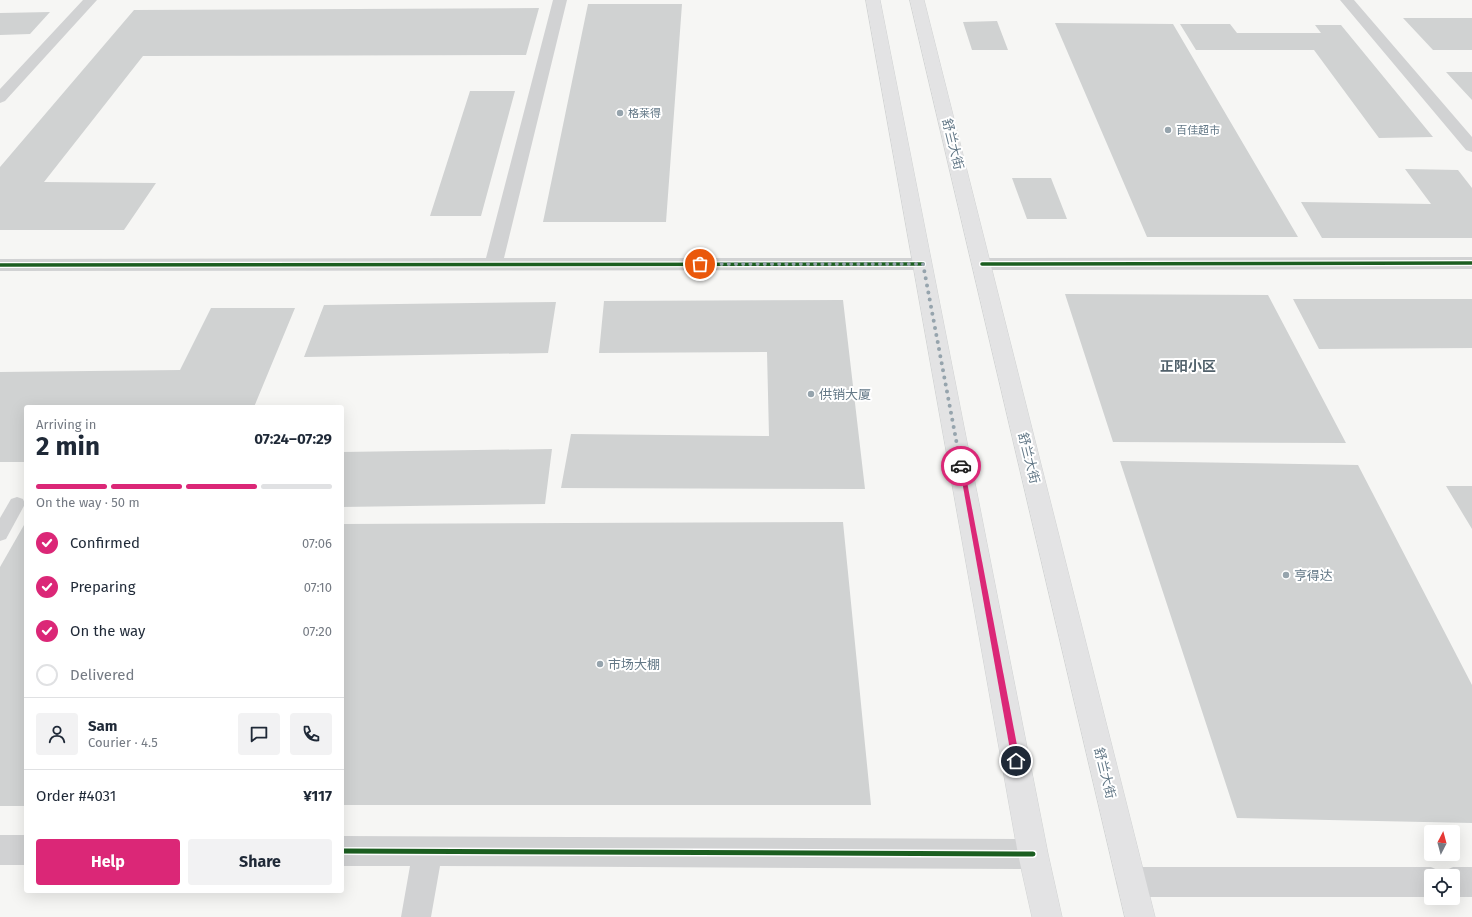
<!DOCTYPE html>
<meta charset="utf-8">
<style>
:root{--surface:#fff;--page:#f2f2f3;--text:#1f2937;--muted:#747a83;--line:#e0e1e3;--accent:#db2777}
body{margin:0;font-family:"Fira Sans","Noto Sans SC",sans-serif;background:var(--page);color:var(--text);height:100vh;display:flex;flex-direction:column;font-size:15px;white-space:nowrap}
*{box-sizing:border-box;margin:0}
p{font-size:13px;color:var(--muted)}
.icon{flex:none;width:22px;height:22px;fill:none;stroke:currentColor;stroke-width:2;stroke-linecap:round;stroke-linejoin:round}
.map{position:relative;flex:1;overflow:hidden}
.side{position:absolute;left:24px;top:405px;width:320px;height:488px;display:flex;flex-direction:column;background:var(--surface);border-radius:4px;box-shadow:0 4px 16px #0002}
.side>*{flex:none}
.needle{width:26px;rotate:6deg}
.controls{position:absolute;left:1424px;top:825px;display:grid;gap:8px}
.controls a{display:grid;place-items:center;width:36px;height:36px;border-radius:4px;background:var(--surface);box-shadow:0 4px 16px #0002;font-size:20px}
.pin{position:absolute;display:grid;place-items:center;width:34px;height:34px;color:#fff;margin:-17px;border:2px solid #fff;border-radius:50%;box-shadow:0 1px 4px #0007}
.courier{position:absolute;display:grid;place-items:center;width:40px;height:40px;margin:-20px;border:3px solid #db2777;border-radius:50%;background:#fff;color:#222;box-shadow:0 1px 5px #0007}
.headline em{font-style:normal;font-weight:700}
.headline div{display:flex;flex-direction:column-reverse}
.headline{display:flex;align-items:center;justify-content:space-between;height:68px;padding:0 12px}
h1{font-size:26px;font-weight:700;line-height:30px}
.bar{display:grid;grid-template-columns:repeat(4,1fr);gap:6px 4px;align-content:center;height:48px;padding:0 12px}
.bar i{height:5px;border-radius:3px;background:var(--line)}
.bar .selected{background:var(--accent)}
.bar p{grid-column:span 4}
.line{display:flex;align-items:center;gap:10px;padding:0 12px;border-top:1px solid var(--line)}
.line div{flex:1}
.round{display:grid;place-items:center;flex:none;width:42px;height:42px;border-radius:4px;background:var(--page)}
ol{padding:0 12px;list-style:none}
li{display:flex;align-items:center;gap:12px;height:44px}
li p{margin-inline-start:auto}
li .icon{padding:4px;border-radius:50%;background:var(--accent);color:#fff;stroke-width:4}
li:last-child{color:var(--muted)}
li i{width:22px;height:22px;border:2px solid var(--line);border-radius:50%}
.button{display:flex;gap:8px;margin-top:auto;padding:8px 12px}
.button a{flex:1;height:46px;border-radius:4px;background:var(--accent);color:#fff;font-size:16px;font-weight:700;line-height:46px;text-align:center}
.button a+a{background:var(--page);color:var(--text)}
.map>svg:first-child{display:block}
.building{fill:#d0d2d2}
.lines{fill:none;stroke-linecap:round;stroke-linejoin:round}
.primary-casing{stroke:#d1d3d3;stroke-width:1}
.lane{fill:#d1d2d3;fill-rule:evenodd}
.street{fill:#d1d2d3;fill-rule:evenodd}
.primary{fill:#e3e3e4;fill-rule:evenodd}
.cycleway-far1-casing{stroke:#fff;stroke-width:6}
.cycleway-casing{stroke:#fff;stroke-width:8}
.cycleway-far1{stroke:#1b5e20;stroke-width:3.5}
.cycleway{stroke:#1b5e20;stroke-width:5}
.route{fill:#db2777}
.done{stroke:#96a4ad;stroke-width:4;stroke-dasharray:0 7.2}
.poi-dot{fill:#96a4ad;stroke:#fff;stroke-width:1.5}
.labels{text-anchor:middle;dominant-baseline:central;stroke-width:4;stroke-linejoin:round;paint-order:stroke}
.far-poi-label{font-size:11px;fill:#637887;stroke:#fff;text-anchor:start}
.street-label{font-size:13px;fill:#637887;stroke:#fff}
.poi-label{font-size:13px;fill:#637887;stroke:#fff;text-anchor:start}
.neighbourhood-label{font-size:14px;font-weight:bold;fill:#51616b;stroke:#fff}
</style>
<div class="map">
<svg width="1472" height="917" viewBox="0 0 1472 917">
<rect width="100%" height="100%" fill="#f6f6f4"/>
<!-- building -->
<path class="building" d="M588 4H682L666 222H543Z
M539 8 526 55 143 56 44 182 156 183 124 230H0V167L134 10Z
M50 12 30 34 0 35V13Z
M1403 18H1472V50H1433Z
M997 21 1008 50H972L963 22Z
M1055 23 1173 24 1298 237H1147Z
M1180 24H1230L1237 33H1321L1315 25H1341L1433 137 1379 138 1314 50H1196Z
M1446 72H1472V100Z
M470 91H515L481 216H430Z
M1405 169 1458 170 1472 188V238H1322L1301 202 1431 204Z
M1012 178H1051L1067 219H1027Z
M1065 294 1268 295 1346 443 1113 442Z
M1293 299H1472V348L1319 349Z
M843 300 865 489 561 488 571 434 769 436 767 352 599 353 604 301Z
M556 302 548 353 304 357 324 305Z
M211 308H295L254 407H26V462H0V372L180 370Z
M552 449 545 504 342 507V452Z
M1120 461 1358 465 1472 685V823L1237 818Z
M1446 486H1472V529Z
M843 522 871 805H342V524Z
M24 525H26V806H0V567Z"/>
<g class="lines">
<!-- primary casing -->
<g class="primary-casing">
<path id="primary" d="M866 0H880L1048 854 1062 917H1032L1018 854Z
M910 0H924L1155 917H1125Z"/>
</g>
<!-- lane -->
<path class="lane" d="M17 497 23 499 25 504 6 539 0 541V518L11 499Z"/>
<!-- street -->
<path class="street" d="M83 0H97L5 101 0 103V89Z
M553 0H567L504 258H923L929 260 932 264 929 268 923 270 0 271V259L486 258Z
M1340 0H1354L1472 137V152L1466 150Z
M1472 257V269L982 270 976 268 973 264 976 260 982 258Z
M0 835H26V865H0Z
M342 836 1033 839 1043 844 1048 854 1043 864 1033 869 440 866 431 917H401L410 866H342Z
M1131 867H1431L1442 872 1453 867H1472V897H1453V876H1431V897H1131L1120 893 1116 882 1120 871Z"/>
<!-- primary -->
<use href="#primary" class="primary"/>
<!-- cycleway-far1 casing -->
<g class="cycleway-far1-casing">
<path id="cycleway-far1" d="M982 264 1472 263
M0 265 923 264"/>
</g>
<!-- cycleway casing -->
<g class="cycleway-casing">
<path id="cycleway" d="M342 851 1033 854"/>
</g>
<!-- cycleway-far1 -->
<use href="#cycleway-far1" class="cycleway-far1"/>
<!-- cycleway -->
<use href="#cycleway" class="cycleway"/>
</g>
<!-- route -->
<path class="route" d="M959 464H961L964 466 1020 761 1016 765 1012 761Z"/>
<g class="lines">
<!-- done -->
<path class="done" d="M700 264H923L961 466"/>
</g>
<!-- markers -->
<g class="poi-dot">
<circle cx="620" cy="113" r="4"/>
<circle cx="1168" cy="130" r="4"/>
<circle cx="811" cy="394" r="4"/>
<circle cx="1286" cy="575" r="4"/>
<circle cx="600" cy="664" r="4"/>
</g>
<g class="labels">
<!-- far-poi labels -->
<g class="far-poi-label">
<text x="628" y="113">格莱得</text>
<text x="1176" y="130">百佳超市</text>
</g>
<!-- street labels -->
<g class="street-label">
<text transform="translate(953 144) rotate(76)">舒兰大街</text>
<text transform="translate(1029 458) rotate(76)">舒兰大街</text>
<text transform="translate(1105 773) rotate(76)">舒兰大街</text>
</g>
<!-- poi labels -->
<g class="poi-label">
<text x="819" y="394">供销大厦</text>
<text x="1294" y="575">亨得达</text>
<text x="608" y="664">市场大棚</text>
</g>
<!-- neighbourhood labels -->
<g class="neighbourhood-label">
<text x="1188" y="366">正阳小区</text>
</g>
</g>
</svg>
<div class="controls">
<a><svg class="needle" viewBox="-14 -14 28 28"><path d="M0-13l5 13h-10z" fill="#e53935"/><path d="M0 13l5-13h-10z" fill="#747a83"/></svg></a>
<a><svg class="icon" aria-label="locate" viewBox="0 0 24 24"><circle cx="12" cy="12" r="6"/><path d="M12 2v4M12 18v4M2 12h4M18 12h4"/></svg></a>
</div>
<div class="pin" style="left:700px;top:264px;background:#ea580c"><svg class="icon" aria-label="bag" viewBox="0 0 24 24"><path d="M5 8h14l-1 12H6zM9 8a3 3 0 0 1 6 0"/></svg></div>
<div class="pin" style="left:1016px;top:761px;background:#1f2937"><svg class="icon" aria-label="home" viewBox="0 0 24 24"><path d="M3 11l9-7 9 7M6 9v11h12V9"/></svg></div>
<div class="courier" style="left:961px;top:466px"><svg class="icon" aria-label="car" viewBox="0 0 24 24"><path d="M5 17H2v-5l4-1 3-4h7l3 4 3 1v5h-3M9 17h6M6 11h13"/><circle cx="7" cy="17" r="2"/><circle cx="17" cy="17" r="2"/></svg></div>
<section class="side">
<div class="headline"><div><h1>2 min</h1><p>Arriving in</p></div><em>07:24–07:29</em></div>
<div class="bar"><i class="selected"></i><i class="selected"></i><i class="selected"></i><i></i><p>On the way · 50 m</p></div>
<ol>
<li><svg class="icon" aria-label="check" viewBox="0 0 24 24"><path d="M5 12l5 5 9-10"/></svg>Confirmed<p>07:06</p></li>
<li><svg class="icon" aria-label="check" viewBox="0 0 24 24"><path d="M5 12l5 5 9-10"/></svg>Preparing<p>07:10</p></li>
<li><svg class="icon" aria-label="check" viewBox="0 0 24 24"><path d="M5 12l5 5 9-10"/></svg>On the way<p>07:20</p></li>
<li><i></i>Delivered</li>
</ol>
<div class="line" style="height:72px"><a class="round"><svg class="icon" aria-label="person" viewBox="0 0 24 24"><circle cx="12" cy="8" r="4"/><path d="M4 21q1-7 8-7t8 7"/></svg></a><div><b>Sam</b><p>Courier · 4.5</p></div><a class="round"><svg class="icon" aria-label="chat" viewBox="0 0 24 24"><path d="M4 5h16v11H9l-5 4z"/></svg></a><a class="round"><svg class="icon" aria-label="phone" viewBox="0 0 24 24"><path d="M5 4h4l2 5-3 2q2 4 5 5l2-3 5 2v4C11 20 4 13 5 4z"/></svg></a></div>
<div class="line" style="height:52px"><div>Order #4031</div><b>¥117</b></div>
<div class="button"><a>Help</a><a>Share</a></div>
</section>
</div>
